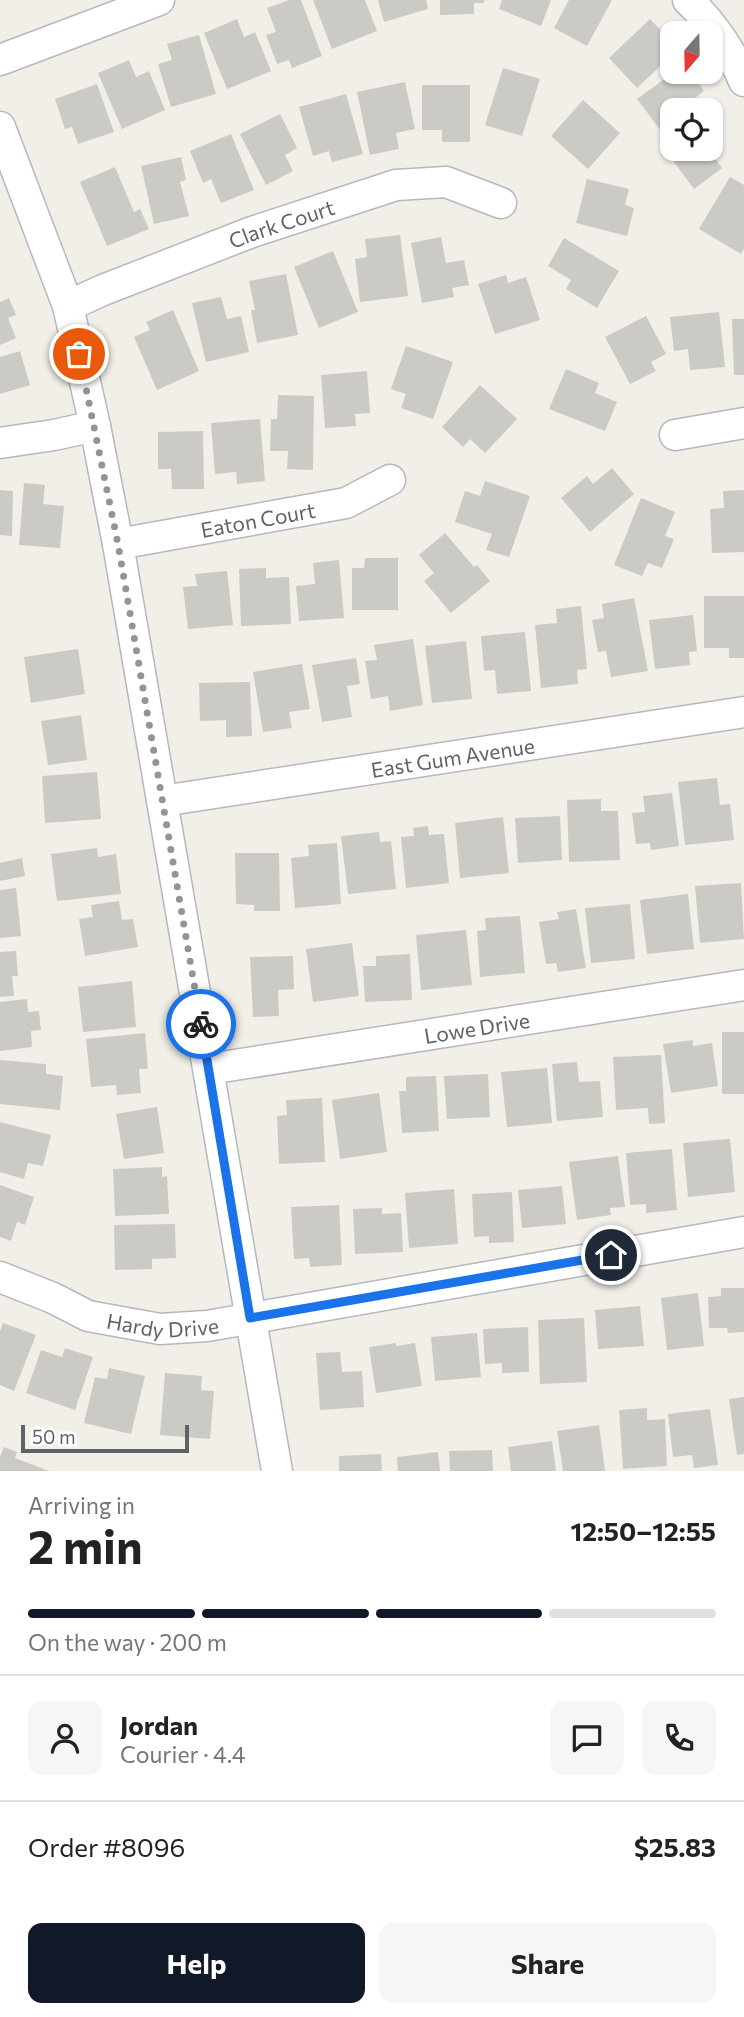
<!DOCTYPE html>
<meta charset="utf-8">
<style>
:root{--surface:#fff;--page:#f6f6f6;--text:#222;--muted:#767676;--line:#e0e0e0;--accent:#111827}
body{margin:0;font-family:Commissioner,sans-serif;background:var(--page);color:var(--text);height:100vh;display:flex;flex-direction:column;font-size:26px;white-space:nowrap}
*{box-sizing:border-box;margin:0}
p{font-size:23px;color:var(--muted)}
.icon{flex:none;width:38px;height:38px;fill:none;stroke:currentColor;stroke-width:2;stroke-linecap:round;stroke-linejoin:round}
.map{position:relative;height:1471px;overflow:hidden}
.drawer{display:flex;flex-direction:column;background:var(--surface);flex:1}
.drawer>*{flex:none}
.needle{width:46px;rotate:200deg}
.fabs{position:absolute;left:660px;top:21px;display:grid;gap:14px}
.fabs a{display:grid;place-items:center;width:63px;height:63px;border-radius:14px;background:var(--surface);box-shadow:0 2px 5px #0004;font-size:35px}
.scale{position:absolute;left:21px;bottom:18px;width:168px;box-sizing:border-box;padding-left:7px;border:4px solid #5f6368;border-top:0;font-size:19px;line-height:24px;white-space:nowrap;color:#5f6368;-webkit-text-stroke:5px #fff;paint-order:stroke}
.pin{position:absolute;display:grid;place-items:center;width:60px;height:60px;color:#fff;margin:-30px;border:4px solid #fff;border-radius:50%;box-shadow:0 2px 7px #0007}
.courier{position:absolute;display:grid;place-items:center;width:70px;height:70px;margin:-35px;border:5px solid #1a73e8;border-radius:50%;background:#fff;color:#222;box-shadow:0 2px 9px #0007}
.headline em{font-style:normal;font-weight:700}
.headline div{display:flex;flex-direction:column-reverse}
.headline{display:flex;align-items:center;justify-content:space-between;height:119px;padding:0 28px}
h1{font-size:46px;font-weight:700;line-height:52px}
.bar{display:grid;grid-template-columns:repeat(4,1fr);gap:10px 7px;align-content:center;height:84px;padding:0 28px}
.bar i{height:9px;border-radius:5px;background:var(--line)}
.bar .on{background:var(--accent)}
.bar p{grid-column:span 4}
.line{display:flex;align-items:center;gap:18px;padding:0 28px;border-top:2px solid var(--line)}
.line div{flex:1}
.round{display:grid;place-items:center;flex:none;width:74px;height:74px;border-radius:14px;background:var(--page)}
.cta{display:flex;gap:14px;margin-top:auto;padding:14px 28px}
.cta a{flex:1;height:80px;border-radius:14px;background:var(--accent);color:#fff;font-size:28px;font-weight:700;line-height:80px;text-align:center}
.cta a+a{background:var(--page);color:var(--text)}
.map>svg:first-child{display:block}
.building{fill:#cccac5}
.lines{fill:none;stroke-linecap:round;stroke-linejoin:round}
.minor-casing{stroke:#b5b8bc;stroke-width:33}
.minor{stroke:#fff;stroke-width:30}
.done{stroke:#929495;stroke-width:7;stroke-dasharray:0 12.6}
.route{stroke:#1a73e8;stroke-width:9}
.labels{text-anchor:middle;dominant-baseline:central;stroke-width:5;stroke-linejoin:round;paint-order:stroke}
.street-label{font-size:21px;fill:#5f6368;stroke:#fff}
</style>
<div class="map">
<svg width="744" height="1471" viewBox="0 0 744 1471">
<rect width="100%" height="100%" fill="#f1efe8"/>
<!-- building -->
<path class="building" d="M289 0H301L322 56 292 68 289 60 277 64 266 35 276 32 267 8Z
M313 0H365L377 31 332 49Z
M378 0H426L428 9 384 22Z
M440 0H484V3H474V14L440 15Z
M502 0H551L541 26 499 9Z
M569 0H612L587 46 554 28Z
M237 19 244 37 255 32 271 71 227 89 204 33Z
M650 19 672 42V55L637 88 609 58Z
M199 35 216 94 171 107 158 64 172 60 167 44Z
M129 60 136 77 149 71 165 110 122 129 98 73Z
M503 68 540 79 522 136 485 125Z
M674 72H690L704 91 682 108 683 110H672V130L664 135 637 99Z
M405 82 415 129 396 133 399 149 370 155 357 92Z
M97 84 114 132 78 144 72 127 65 129 55 99Z
M422 85H470V142H442V130H422Z
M346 94 363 154 332 162 329 151 313 156 299 107Z
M583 100 620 133 588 169 551 136Z
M280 114 297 148 285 155 293 171 266 185 240 134Z
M231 134 254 190 221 203 211 179 203 183 190 151Z
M710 134 718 143 709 150 722 168 694 189 665 150 672 145V149H710Z
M181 157 186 180 180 182 189 216 154 224 141 166Z
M115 167 134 212 140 209 149 229 107 246 80 182Z
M730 177 744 185V249L741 254 699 229Z
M587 179 629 189 625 205 634 208 627 236 576 223Z
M400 235 408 296 360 302 355 259 367 257 365 239Z
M441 237 446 263 464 260 469 285 452 288 454 297 422 303 411 243Z
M564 238 619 271 597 308 566 289 571 280 548 266Z
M333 251 358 312 319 328 294 267Z
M286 274 298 335 257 343 251 310H255L249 281Z
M506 275 508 283 526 277 540 320 495 334 478 284Z
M221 297 227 319 241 316 249 352 206 362 192 303Z
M9 298 16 315 8 318 16 338 0 345V302Z
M173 310 199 371 157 390 134 337 150 330 146 322Z
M719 312 725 367 690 370 688 349 674 351 670 317Z
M646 316 666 354 651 362 656 371 630 384 605 337Z
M732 319H744V375H734Z
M406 346 453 362 433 419 401 408 406 394 391 389Z
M20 351 30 385 0 394V357Z
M566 369 599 383 595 393 617 402 605 431 549 409Z
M367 371 370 413 355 414 356 426 325 428 321 375Z
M480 385 517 419 485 453 470 439 463 447 442 427Z
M278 395 314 396 313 470 287 469 288 451H270L271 419H277Z
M260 419 265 481 237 484 236 472 215 474 211 423Z
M203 431 204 489H172L171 469H158V432Z
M612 468 634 494 590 532 561 498 587 476 593 484Z
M485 481 530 496 509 557 486 550 492 534 455 522 465 491 480 496Z
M24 483 45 485 43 504 64 506 60 548 19 545Z
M0 490 13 491 12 536 0 535Z
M744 490V552L712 553 710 509 724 508 723 491Z
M641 498 675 512 665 536 674 539 662 568 648 563 642 576 614 565Z
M445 533 474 567 477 565 490 581 451 613 424 581 434 573 419 555Z
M365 558H398V610H352V568H364Z
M339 560 344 618 299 621 296 586 315 584 313 563Z
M266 568V578L289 577 291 624 241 626 239 569Z
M227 571 233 625 188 629 183 587 197 586 195 574Z
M704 596H744V658H729V648H704Z
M634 598 648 671 611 677 606 651 598 652 592 620 604 618 602 604Z
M581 606 587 669 577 670 578 684 541 688 535 625 557 623 556 609Z
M693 615 697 651 689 652 690 665 655 669 649 620Z
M525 632 531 691 497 694 495 670 484 671 481 636Z
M413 639 423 705 390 711 388 696 371 699 365 661 377 660 374 645Z
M466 641 472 699 432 703 425 646Z
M78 649 85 694 31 703 24 657Z
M356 658 360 684 347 686 352 717 322 722 312 665Z
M302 664 310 709 289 712 292 728 263 732 253 672Z
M250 682 252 736 226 737V720L200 721 199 683Z
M81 715 87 760 48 765 41 721Z
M97 772 101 819 45 823 42 776Z
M717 778 720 805 730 804 734 840 685 845 678 782Z
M672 793 679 846 651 850 650 843 636 844 632 813 645 812 643 796Z
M601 799V811H618L620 860 569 862 567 800Z
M560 816 562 860 518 863 515 818Z
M503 817 509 873 460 878 455 823Z
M428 826 429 835 444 834 449 883 406 888 401 837 414 836 413 828Z
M379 832 380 842 391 841 396 889 348 894 341 836Z
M337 843 341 904 295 908 291 858 309 856 308 845Z
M97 848 98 857 116 854 121 894 57 901 51 854Z
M235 853H279L280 911H254V905L236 904Z
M22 858 25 876 0 881V863Z
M741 883 744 939 700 943 695 886Z
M16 888 21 936 0 938V890Z
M688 894 694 949 647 954 640 900Z
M119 901 122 920 133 919 138 947 85 956 79 919 93 917 91 905Z
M630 904 635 959 591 963 585 908Z
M576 909 586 968 558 972 556 963 546 964 539 922 559 919 557 912Z
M520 916 525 973 480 977 477 931 486 930 485 918Z
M466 930 472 985 421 990 416 935Z
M352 943 359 996 313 1002 306 949Z
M16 951 18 976H12L14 996 0 997V952Z
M410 954 412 1000 365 1002 363 966H376V956Z
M293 956 294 989 278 990 279 1016 253 1017 250 957Z
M132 981 136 1027 83 1032 78 987Z
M27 999 28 1012 39 1011 41 1030 31 1031 32 1047 0 1051V1002Z
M722 1032H744V1094H722Z
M145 1033 148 1069H139L141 1093 117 1095 116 1085 91 1087 86 1039Z
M693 1040V1046L712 1043 718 1086 671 1093 663 1044Z
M661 1055 665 1123 649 1124 648 1108 616 1110 613 1057Z
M0 1060 46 1064V1074L63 1076 60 1110 0 1104Z
M577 1062 579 1082 600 1081 603 1117 557 1121 552 1064Z
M547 1068 552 1123 507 1127 501 1072Z
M488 1074 490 1117 447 1119 444 1076Z
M436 1076 439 1131 402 1133 399 1091H406V1077Z
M379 1093 387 1152 340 1159 332 1100Z
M322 1098 325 1162 279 1164 277 1116 287 1115 286 1100Z
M157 1107 164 1153 124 1159 116 1114Z
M0 1122 51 1135 43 1166 28 1163 24 1179 0 1172Z
M730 1139 735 1192 688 1197 683 1143Z
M672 1149 677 1210 646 1213V1204L630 1205 626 1153Z
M618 1156 625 1207 610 1208 611 1215 577 1220 569 1162Z
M162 1167V1177L167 1176 169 1214 115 1216 113 1169Z
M0 1185 34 1197 25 1225 17 1222 11 1241 0 1237Z
M562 1186 566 1224 522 1228 518 1190Z
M454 1189 458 1244 409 1248 405 1193Z
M512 1192 514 1242 489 1243V1236L474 1237 472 1194Z
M339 1205 342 1265 310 1267 309 1258 294 1259 291 1207Z
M382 1208V1214L401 1213 403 1252 355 1254 353 1209Z
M175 1224 176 1258 152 1259V1269L115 1270 114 1225Z
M721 1288H744V1332L728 1333 727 1328H709L708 1297 721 1296Z
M698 1293 704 1346 667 1350 661 1298Z
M640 1306 644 1346 598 1349 595 1310Z
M584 1318 587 1382 540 1384 538 1320Z
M3 1323 36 1335 14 1391 0 1385V1331Z
M528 1327 529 1372 502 1373V1363L485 1364 483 1329Z
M477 1333 481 1377 435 1381 431 1337Z
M396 1343V1346L415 1343 422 1386 376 1393 369 1347Z
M65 1348 93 1357 75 1410 26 1393 41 1350 62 1357Z
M340 1352 342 1372 362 1371 364 1407 320 1410 316 1353Z
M109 1368 145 1376 131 1434 84 1423 95 1377 107 1379Z
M165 1373 202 1376 201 1390 214 1391 210 1439 160 1435Z
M744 1397V1454L737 1455 729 1399Z
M647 1408V1420L665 1419 667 1466 623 1469 619 1410Z
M710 1409 718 1465 694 1468 692 1455 673 1457 668 1414Z
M599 1425 605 1471H563L557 1431Z
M552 1441 556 1471H511L508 1447Z
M4 1447 17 1452 15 1458 49 1471H0V1457Z
M492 1450 493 1471H450L449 1451Z
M438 1452 440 1471H398L397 1457Z
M381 1454 382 1471H339V1456Z"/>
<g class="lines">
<!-- minor casing -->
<g class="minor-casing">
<g id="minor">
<path d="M688 0C712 23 731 50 744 81"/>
<path d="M0 60 159 0"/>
<path d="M0 127 68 306 95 426 118 544 277 1471"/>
<path id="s1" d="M68 306 103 290 252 232 396 185 446 182 501 203"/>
<path d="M675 435 744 423"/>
<path d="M0 443 54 435 95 426"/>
<path id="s2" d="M118 544 346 503 390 480"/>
<path id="s3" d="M162 801 744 712"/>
<path id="s4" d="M209 1069 744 985"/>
<path id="s5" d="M0 1277 53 1298 88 1316 160 1329 207 1326 744 1232"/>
</g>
</g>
<!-- minor -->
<use href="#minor" class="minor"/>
</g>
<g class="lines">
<!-- done -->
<path class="done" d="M79 354 118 544 201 1024"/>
<!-- route -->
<path class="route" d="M201 1024 250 1318 611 1255"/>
</g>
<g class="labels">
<!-- street labels -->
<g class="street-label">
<text stroke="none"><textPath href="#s1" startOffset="229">Clark Court</textPath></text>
<text stroke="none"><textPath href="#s2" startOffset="142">Eaton Court</textPath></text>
<text stroke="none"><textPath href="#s3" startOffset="294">East Gum Avenue</textPath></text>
<text stroke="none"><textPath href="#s4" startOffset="271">Lowe Drive</textPath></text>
<text stroke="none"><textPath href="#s5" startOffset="172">Hardy Drive</textPath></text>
</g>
</g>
</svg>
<div class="fabs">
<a><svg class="needle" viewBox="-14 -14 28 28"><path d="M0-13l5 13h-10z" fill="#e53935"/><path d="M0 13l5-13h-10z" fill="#767676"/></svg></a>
<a><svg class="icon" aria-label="locate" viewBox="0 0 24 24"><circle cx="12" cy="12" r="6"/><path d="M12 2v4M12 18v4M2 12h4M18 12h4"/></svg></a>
</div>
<div class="scale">50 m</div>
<div class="pin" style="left:79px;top:354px;background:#ea580c"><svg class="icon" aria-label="bag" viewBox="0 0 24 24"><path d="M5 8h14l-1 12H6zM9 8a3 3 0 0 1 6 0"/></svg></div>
<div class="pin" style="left:611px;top:1255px;background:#1f2937"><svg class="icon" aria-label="home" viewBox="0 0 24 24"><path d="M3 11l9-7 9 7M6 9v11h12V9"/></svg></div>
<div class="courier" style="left:201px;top:1024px"><svg class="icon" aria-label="bike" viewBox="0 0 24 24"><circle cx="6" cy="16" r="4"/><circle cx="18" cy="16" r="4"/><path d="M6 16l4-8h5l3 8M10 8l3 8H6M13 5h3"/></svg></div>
</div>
<section class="drawer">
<div class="headline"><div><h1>2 min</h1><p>Arriving in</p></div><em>12:50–12:55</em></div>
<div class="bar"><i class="on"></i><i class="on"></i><i class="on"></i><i></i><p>On the way · 200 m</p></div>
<div class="line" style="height:126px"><a class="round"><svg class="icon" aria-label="person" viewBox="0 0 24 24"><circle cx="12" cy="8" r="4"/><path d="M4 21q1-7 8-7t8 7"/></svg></a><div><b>Jordan</b><p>Courier · 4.4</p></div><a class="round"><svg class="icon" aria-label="chat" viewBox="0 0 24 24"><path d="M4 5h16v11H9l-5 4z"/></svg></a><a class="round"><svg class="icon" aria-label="phone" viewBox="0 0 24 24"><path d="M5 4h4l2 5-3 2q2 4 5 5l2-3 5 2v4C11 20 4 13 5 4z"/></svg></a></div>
<div class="line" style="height:91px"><div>Order #8096</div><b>$25.83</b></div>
<div class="cta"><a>Help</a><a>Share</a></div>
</section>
